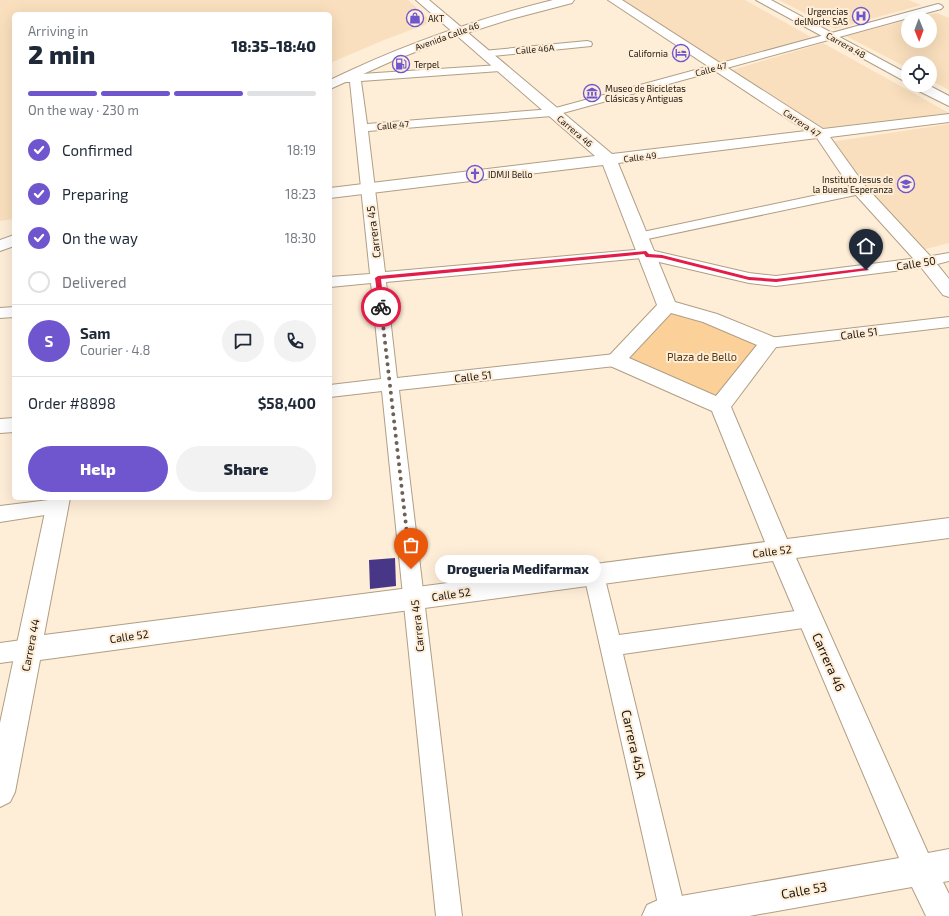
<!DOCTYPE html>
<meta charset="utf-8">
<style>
:root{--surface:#fff;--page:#f2f2f3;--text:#1f2937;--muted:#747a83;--line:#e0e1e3;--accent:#6f56cf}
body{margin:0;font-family:"Exo 2",sans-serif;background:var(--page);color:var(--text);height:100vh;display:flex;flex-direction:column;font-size:15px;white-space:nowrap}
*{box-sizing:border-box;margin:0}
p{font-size:13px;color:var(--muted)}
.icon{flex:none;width:22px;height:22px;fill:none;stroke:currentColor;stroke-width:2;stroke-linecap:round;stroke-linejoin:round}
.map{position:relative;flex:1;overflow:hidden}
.panel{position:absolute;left:12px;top:12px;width:320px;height:488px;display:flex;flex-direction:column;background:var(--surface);border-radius:6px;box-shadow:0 4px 16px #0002}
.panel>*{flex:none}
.needle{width:26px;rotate:179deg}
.fabs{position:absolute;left:901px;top:12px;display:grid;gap:8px}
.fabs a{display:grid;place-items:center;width:36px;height:36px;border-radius:50%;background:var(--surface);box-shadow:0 4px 16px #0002;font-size:20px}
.pin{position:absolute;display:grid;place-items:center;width:34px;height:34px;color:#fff;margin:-41px -17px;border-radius:50% 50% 50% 0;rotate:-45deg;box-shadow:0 0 4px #0007}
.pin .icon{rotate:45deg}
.courier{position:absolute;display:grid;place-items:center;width:40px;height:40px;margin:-20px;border:3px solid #e11d48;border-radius:50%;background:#fff;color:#222;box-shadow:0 1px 5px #0007}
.bubble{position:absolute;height:28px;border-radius:14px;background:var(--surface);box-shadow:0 4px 16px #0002;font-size:13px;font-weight:800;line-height:28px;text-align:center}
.summary em{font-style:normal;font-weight:800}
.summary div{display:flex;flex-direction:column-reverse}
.summary{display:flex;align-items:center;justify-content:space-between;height:68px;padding:0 16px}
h1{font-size:26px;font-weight:800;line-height:30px}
.bar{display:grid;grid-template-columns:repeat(4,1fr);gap:6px 4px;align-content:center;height:48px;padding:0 16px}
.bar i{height:5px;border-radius:3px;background:var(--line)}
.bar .selected{background:var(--accent)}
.bar p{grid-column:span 4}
.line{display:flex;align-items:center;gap:10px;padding:0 16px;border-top:1px solid var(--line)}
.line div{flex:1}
.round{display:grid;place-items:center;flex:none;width:42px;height:42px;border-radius:21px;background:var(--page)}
ol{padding:0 16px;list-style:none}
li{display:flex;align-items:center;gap:12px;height:44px}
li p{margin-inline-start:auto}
li .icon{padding:4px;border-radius:50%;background:var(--accent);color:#fff;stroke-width:4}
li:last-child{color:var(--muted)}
li i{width:22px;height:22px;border:2px solid var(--line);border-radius:50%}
.primary-button{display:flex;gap:8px;margin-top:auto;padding:8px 16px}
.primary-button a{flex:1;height:46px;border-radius:24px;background:var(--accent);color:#fff;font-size:16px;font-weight:800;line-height:46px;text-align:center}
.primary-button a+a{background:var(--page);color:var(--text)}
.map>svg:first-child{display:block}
.built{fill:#f9dfbd}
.green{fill:#fbd199}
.building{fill:#473786}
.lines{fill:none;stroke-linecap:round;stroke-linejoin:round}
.street-casing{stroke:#b19e84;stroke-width:2}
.secondary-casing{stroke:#b19e84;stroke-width:2}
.primary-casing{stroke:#b19e84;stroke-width:2}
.street{fill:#fff;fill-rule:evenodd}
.secondary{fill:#fff;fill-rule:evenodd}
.primary{fill:#fff;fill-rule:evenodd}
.route{fill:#e11d48}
.done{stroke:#6d6254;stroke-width:4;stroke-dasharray:0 7.2}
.labels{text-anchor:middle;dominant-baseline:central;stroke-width:4;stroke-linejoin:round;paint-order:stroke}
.far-poi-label{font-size:9px;fill:#1f170d;stroke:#feedd7;text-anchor:start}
.far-street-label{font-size:9px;fill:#1f170d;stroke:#feedd7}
.street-label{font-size:11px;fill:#1f170d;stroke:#feedd7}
.park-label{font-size:11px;fill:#553c17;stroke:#feedd7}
.near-street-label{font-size:13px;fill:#1f170d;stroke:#feedd7}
</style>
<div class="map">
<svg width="949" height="916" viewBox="0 0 949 916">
<rect width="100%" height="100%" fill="#feedd7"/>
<!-- built -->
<path class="built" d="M0 0H408L432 22 384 40 330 63V14H14V219L0 221Z
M622 0H745L811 37 720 62Z
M779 0H909L921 5 835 29Z
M937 13 949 18V90L930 80V63H908V68L846 36 908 20V41H930V19H912Z
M823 43 949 113 822 128 732 70Z
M949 124V243L922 250 897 226 830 142Z"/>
<!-- green -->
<path class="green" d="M670 310 707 322 759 345 717 399 624 359Z"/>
<!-- building -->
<path class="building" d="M395 558 396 586 370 589 369 560Z"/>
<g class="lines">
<!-- street casing -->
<g class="street-casing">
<path id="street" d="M938 4 941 5 943 7 941 9 552 116 368 131 385 272 646 249 749 273 776 276 926 257 949 253V261L926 267 776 286 749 283 642 258 386 282 397 378 615 354 621 356 623 360 621 364 615 366 399 390 462 916H436L382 391 330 397V385L381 379 371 283 330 287V277L370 274 350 82H344L338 79 340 77 350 75 351 71H359L361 74 500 65 505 68 500 71 361 81 367 124 552 109Z
M587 41 591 42 592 44 591 46 483 57 478 54 483 51Z
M860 186 865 187 867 190 865 193 638 241 633 240 631 237 633 234 638 233Z
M14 307V317L0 318V308Z
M949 317V327L769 348 763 347 761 343 763 339 769 338Z
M14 418V432L0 433V419Z
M57 499 64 502 66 507 64 512 0 522V506Z
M594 566 601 569 604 575 619 635 810 609 817 611 820 618 817 625 810 627 623 654 686 913 685 916H661L660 913 584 575 587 569Z
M29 639 37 642 40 649 37 656 29 659 0 663V643Z"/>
</g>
<!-- secondary casing -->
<g class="secondary-casing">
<path id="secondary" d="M416 0H429L612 154 806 131 608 0H622L823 129 949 114V122L830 137 866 187 932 258 949 279V297L943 295 920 266 854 193 817 138 618 163 675 302 717 314 776 338 779 343 731 407 787 539 949 518V538L796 558 928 853 949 849V881L943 882 949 894V916H926L912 887 749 916H642L647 905 658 900 899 858 773 561 40 660 15 792 10 802 0 807V723L48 498H70L44 635 765 542 712 411 608 365 605 360 657 305 603 165 330 198V188L595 156ZM671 313 703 322 757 345 716 396 629 358Z
M756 0H771L908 74V83Z
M911 85H928L949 96V106L913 88Z"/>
</g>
<!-- primary casing -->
<g class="primary-casing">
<path id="primary" d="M553 0H574L572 3 511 19 451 38 392 61 330 89V80C402 45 476 19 553 0Z
M14 235V246L0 251V240Z"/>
</g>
<!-- street -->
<use href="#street" class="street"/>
<!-- secondary -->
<use href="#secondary" class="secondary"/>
<!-- primary -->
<use href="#primary" class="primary"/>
</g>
<!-- route -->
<path class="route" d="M646 251 649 254 662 255 749 277 776 279 866 268 869 270 776 282 749 280 662 258 646 257 644 254 626 256 381 279 384 307 381 309 379 307 375 278 378 276Z"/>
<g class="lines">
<!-- done -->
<path class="done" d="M381 307 411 569"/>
</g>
<!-- icons -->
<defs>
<g id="hospital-ring" transform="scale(0.9)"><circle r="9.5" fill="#feedd7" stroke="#6f56cf" stroke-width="1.5"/><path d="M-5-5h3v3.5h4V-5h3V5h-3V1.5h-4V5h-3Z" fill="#6f56cf"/></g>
<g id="shop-ring" transform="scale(0.9)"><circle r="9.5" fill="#feedd7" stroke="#6f56cf" stroke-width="1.5"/><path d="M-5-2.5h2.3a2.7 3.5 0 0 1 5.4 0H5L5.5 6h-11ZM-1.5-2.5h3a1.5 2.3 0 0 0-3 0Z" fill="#6f56cf"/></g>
<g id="hotel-ring" transform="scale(0.9)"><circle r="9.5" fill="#feedd7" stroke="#6f56cf" stroke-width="1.5"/><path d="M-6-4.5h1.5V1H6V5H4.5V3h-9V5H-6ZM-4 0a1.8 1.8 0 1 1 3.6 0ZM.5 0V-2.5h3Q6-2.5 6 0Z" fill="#6f56cf"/></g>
<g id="fuel-ring" transform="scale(0.9)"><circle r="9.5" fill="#feedd7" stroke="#6f56cf" stroke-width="1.5"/><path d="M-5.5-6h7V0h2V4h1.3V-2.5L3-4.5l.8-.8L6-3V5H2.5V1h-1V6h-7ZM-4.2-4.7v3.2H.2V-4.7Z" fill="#6f56cf"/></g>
<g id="museum-ring" transform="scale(0.9)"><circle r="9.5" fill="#feedd7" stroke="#6f56cf" stroke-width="1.5"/><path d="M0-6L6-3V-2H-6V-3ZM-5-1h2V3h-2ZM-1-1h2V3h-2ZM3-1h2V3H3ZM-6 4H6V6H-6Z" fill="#6f56cf"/></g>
<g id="church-ring" transform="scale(0.9)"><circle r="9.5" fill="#feedd7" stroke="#6f56cf" stroke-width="1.5"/><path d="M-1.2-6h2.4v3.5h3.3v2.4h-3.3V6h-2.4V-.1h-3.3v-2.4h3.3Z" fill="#6f56cf"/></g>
<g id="school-ring" transform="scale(0.9)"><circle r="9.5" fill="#feedd7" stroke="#6f56cf" stroke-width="1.5"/><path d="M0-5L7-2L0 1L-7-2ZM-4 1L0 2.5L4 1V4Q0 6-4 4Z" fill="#6f56cf"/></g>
</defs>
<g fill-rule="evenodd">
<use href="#hospital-ring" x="861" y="16"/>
<use href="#shop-ring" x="415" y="18"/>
<use href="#hotel-ring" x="681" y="53"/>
<use href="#fuel-ring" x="401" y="64"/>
<use href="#museum-ring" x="592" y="93"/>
<use href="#church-ring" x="475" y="174"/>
<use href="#school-ring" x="906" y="184"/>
</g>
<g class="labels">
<!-- far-poi labels -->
<g class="far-poi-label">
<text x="848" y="11" text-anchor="end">Urgencias<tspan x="848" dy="10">delNorte SAS</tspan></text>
<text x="428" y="18">AKT</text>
<text x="668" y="53" text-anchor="end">California</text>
<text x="414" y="64">Terpel</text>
<text x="605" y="88">Museo de Bicicletas<tspan x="605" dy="10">Clásicas y Antiguas</tspan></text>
<text x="488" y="174">IDMJI Bello</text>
<text x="893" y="179" text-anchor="end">Instituto Jesus de<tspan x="893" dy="10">la Buena Esperanza</tspan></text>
</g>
<!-- far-street labels -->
<g class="far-street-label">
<text transform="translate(447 36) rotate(-20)">Avenida Calle 46</text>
<text transform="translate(846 45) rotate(29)">Carrera 48</text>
<text transform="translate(535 49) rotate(-5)">Calle 46A</text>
<text transform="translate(711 69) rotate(-15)">Calle 47</text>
<text transform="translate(802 123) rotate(34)">Carrera 47</text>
<text transform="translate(393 125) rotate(-5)">Calle 47</text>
<text transform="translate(575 131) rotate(40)">Carrera 46</text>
<text transform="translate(640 157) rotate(-7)">Calle 49</text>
</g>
<!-- street labels -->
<g class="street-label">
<text transform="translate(373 232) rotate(-97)">Carrera 45</text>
<text transform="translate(916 263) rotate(-9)">Calle 50</text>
<text transform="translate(859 333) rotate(-7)">Calle 51</text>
<text transform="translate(473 376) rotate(-6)">Calle 51</text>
<text transform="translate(772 551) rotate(-7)">Calle 52</text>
<text transform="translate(451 594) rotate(-8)">Calle 52</text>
<text transform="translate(417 626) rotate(-96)">Carrera 45</text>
<text transform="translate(129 636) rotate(-8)">Calle 52</text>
<text transform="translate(30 645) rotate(-79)">Carrera 44</text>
</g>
<!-- park labels -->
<g class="park-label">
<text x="702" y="356">Plaza de Bello</text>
</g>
<!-- near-street labels -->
<g class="near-street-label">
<text transform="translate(829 662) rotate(66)">Carrera 46</text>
<text transform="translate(634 744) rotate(77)">Carrera 45A</text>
<text transform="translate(804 890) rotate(-10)">Calle 53</text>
</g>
</g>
</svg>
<div class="fabs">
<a><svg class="needle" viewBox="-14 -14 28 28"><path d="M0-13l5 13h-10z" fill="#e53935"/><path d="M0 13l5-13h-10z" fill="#747a83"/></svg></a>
<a><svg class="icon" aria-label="locate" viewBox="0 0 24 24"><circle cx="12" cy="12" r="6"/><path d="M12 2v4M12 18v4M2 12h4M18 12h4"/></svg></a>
</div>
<div class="pin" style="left:411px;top:569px;background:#ea580c"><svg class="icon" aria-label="bag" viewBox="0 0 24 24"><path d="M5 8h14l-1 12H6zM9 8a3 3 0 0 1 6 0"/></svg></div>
<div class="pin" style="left:866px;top:270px;background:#1f2937"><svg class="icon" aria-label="home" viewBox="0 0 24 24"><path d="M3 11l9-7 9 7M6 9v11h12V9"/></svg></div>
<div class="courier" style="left:381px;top:307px"><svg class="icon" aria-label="bike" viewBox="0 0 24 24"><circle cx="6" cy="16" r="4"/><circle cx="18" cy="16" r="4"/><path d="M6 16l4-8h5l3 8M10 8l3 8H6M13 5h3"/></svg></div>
<div class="bubble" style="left:435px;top:555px;width:166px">Drogueria Medifarmax</div>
<section class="panel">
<div class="summary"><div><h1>2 min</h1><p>Arriving in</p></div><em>18:35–18:40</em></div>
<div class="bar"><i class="selected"></i><i class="selected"></i><i class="selected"></i><i></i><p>On the way · 230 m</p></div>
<ol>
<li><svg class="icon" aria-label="check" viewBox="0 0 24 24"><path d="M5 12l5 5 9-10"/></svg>Confirmed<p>18:19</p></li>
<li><svg class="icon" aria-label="check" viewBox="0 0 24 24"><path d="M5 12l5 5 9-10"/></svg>Preparing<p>18:23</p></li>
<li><svg class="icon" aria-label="check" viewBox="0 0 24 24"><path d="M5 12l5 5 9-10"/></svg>On the way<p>18:30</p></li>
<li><i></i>Delivered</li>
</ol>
<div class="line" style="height:72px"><b class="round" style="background:var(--accent);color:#fff">S</b><div><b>Sam</b><p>Courier · 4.8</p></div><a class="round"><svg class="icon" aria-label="chat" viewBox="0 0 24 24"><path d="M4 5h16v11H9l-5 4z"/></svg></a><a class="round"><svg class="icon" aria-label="phone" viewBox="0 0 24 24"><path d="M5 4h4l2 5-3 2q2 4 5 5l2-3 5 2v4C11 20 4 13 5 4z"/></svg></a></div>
<div class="line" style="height:52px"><div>Order #8898</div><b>$58,400</b></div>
<div class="primary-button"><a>Help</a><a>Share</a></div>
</section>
</div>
